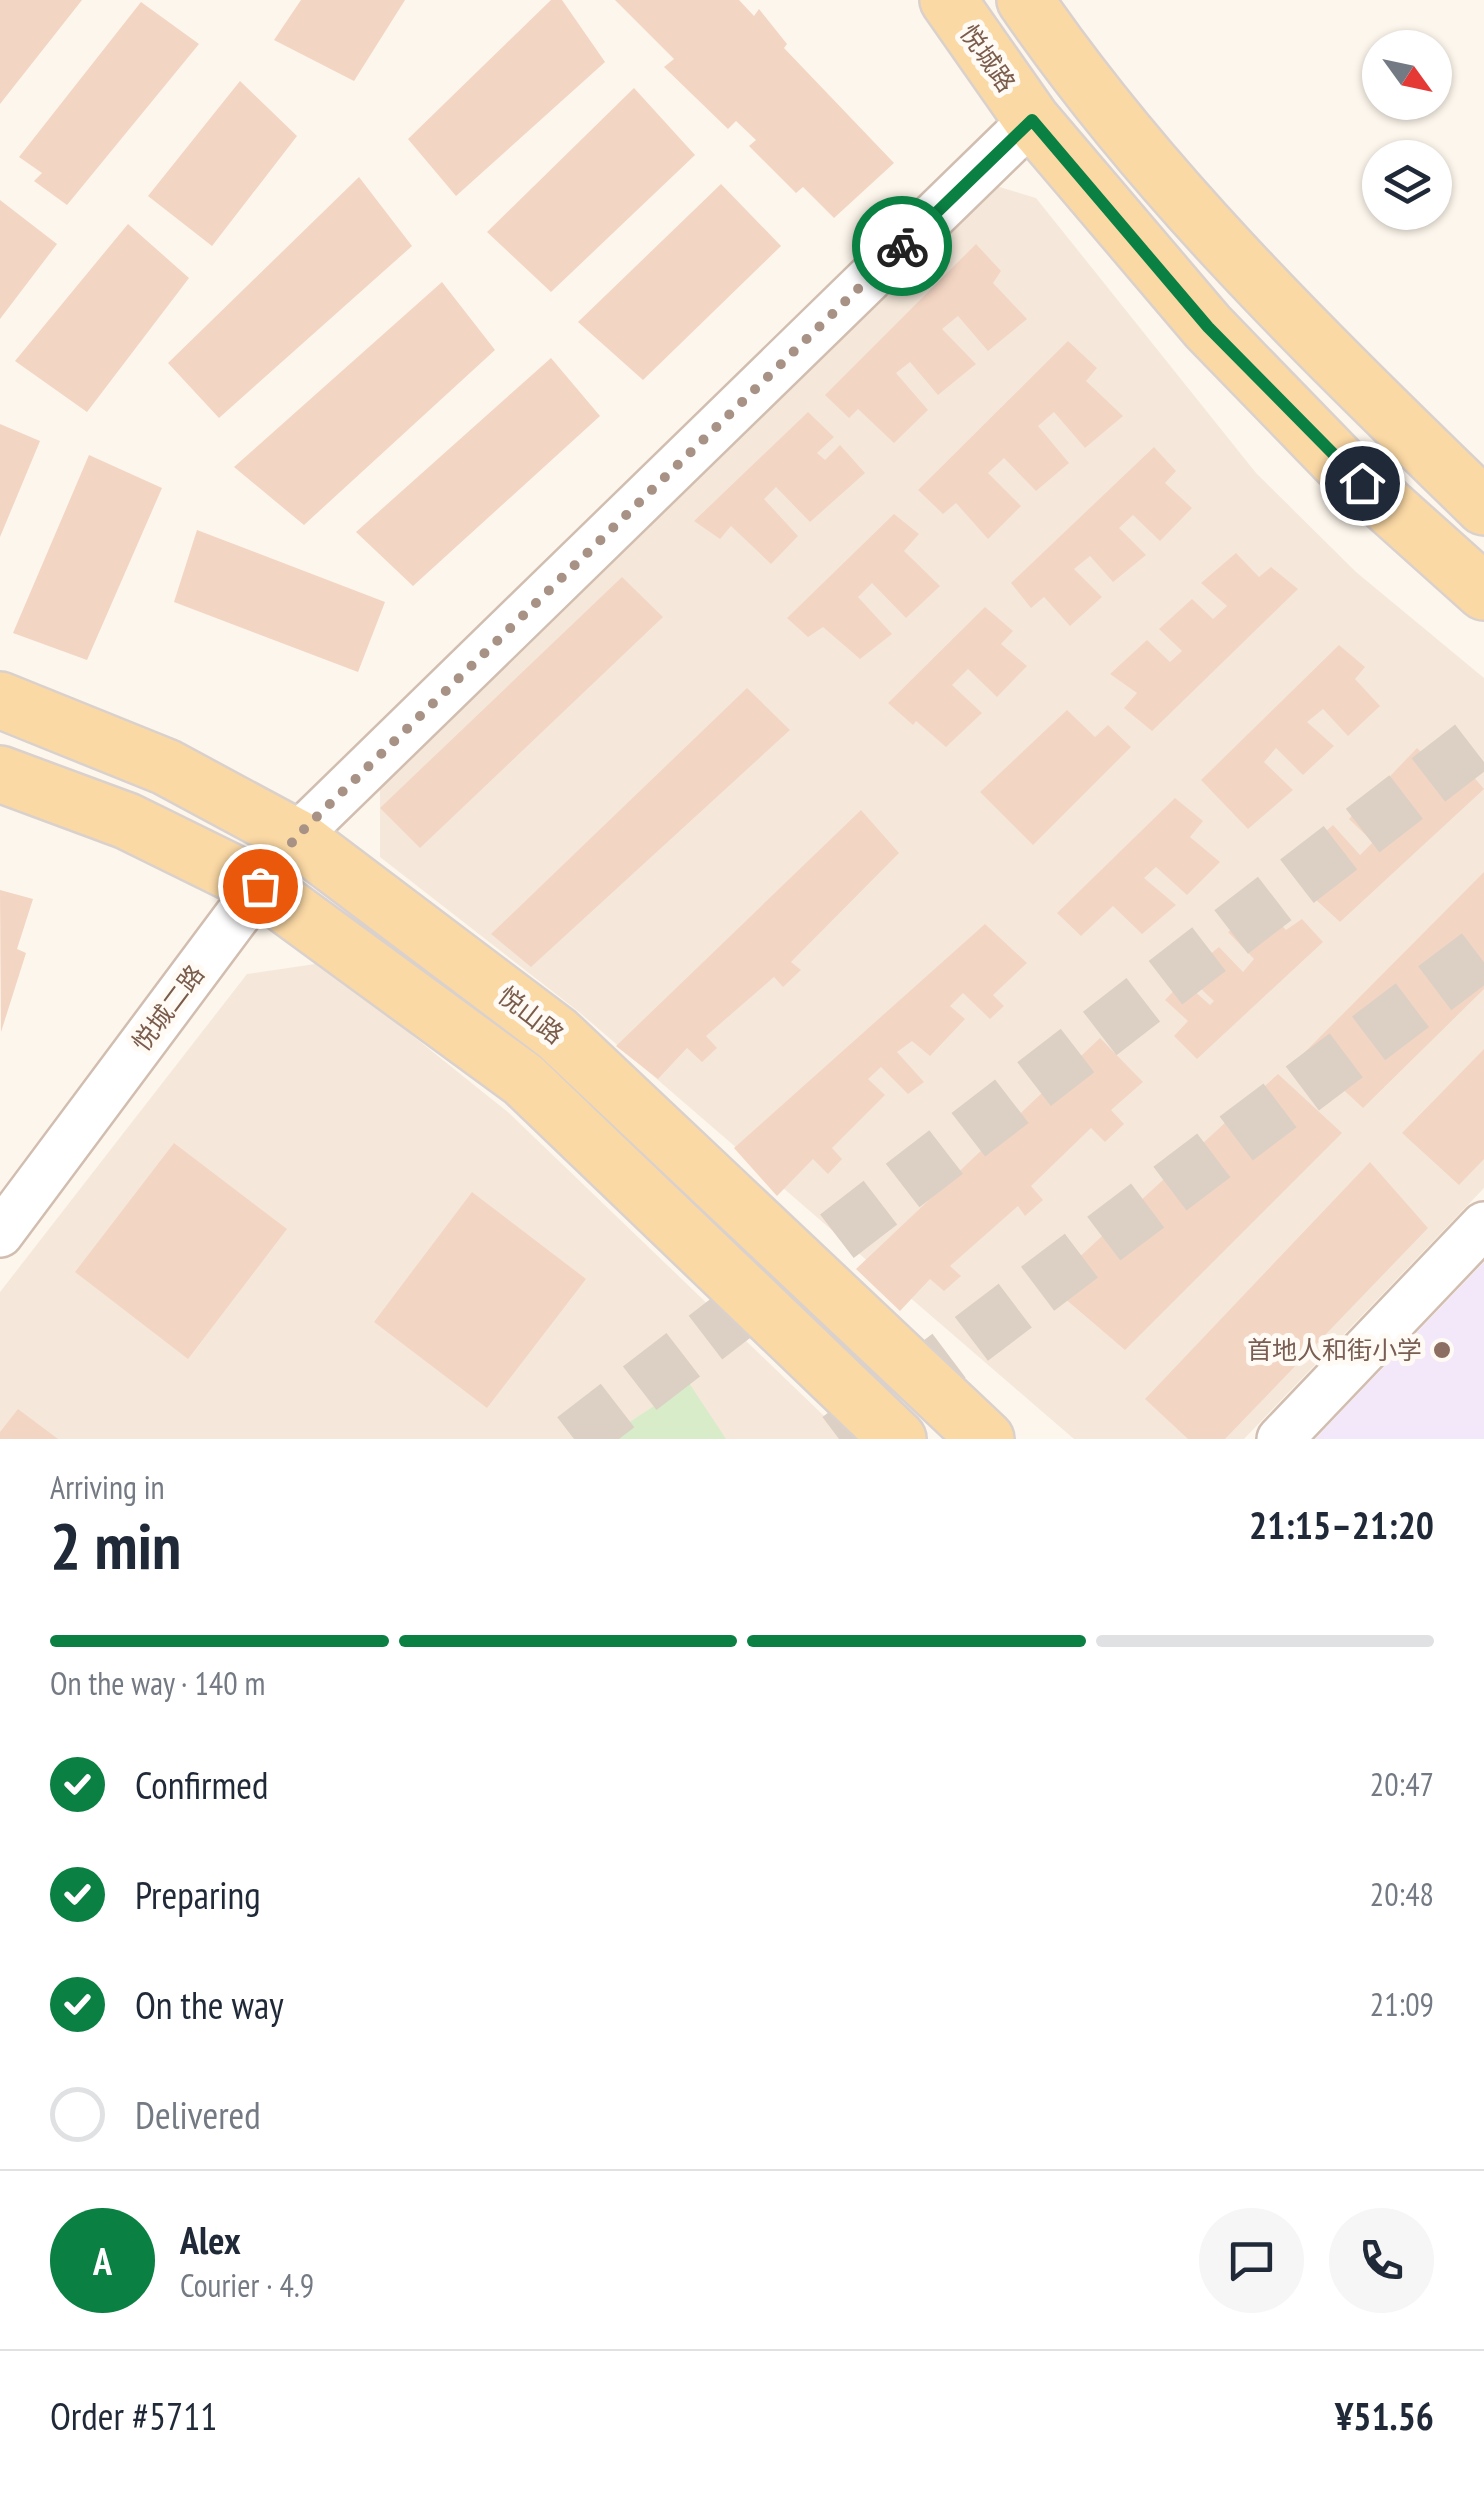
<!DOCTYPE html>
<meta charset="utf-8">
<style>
:root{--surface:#fff;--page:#f6f6f7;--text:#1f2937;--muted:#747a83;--line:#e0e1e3;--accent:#0b8043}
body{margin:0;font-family:"PT Sans Narrow","Noto Sans SC",sans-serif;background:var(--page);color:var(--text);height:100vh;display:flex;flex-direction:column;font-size:38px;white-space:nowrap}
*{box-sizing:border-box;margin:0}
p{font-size:32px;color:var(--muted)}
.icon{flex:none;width:55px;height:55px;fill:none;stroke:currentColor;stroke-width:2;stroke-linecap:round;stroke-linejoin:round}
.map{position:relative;height:1439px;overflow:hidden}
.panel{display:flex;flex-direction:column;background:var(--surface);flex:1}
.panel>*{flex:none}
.needle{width:65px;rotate:123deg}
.fabs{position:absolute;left:1362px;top:30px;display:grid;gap:20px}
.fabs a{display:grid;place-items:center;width:90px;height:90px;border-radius:50%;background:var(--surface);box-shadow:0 2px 8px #0004;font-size:50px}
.pin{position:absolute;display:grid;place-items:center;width:85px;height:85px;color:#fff;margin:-42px;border:5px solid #fff;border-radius:50%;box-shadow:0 2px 10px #0007}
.courier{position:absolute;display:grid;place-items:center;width:100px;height:100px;margin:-50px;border:8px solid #0b8043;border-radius:50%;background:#fff;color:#222;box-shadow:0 2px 12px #0007}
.headline em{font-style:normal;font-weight:700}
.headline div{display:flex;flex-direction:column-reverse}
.headline{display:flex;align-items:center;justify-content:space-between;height:170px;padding:0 50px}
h1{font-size:65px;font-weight:700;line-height:75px}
.bar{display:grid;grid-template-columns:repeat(4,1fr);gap:15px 10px;align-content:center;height:120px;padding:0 50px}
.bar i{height:12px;border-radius:8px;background:var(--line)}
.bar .active{background:var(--accent)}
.bar p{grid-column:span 4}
.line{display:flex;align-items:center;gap:25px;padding:0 50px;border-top:2px solid var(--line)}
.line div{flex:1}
.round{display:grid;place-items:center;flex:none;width:105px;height:105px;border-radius:52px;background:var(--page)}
ol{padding:0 50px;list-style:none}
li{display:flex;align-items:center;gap:30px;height:110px}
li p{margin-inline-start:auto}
li .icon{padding:10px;border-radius:50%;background:var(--accent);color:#fff;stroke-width:4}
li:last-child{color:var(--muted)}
li i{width:55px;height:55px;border:5px solid var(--line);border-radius:50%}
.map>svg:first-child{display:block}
.residential{fill:#f5e8da}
.education{fill:#f3e8fa}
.green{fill:#d8ecc9}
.building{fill:#f3d5c3}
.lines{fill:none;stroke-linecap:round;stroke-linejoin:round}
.major-tunnel{stroke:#dcd0c4;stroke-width:55;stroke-dasharray:55 28;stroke-linecap:butt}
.minor-casing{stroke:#d1beb0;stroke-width:50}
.major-casing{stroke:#dad1cd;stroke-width:60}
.minor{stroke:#fff;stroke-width:45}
.major{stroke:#fbd9a5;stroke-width:55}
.done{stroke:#a89285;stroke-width:10;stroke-dasharray:0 18}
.route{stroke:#0b8043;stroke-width:12}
.education-dot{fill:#8d6e63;stroke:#fffaf3;stroke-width:4}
.labels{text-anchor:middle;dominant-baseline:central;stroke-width:10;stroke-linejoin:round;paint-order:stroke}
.street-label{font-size:25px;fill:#7a5c4d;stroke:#fffaf3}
.education-label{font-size:25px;fill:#785e54;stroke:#fffaf3;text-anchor:end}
</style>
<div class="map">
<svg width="1484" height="1439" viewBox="0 0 1484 1439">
<rect width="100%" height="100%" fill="#fdf6ec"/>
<!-- residential -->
<path class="residential" d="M996 186 1036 198 1256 473 1356 572 1484 678V1188L1244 1439H1074L579 1012 380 857V779Z
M322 963 509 1113 848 1439H0V1292L247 974Z"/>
<!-- education -->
<path class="education" d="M1484 1262V1439H1315Z"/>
<!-- green -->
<path class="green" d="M689 1383 726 1439H613L610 1435Z"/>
<!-- building -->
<path class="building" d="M0 0H82L0 104Z
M301 0H405L354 81 274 40Z
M551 0H562L605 62 456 196 408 139Z
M615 0H739L754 16 759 9 787 44 784 48 894 163 834 218 803 187 796 193 749 146 756 140 736 121 728 129 664 67 674 59Z
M141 2 199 44 67 205 34 181 42 173 19 157Z
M240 81 297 136 212 246 148 196Z
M634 88 695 155 551 292 487 232Z
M359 177 412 246 219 418 168 363Z
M721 184 781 246 643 380 578 322Z
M0 200 57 244 0 319Z
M128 224 189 278 87 412 15 361Z
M976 244 1001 271 993 283 1027 319 988 351 958 316 942 329 976 364 938 395 910 362 896 373 928 410 894 443 858 409 849 418 825 395Z
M442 282 495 350 304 525 234 467Z
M1068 341 1097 368 1086 381 1123 416 1085 448 1054 412 1038 426 1069 463 1036 491 1004 458 988 473 1021 506 988 539 956 503 943 514 918 490Z
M551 358 600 416 413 586 356 532Z
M808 412 834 437 817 453 825 460 840 445 865 473 810 522 776 487 764 499 798 536 771 564 731 526 720 539 694 521Z
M0 424 40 441 0 537Z
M1154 447 1176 471 1165 483 1192 508 1160 541 1133 515 1119 528 1146 555 1113 582 1090 556 1074 569 1102 597 1070 626 1044 597 1031 608 1011 583Z
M89 455 162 488 87 660 13 633Z
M894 514 919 534 904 551 940 586 906 618 872 583 858 597 892 634 860 659 823 627 808 637 787 618Z
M197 530 385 602 358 672 174 602Z
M1236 553 1259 577 1271 567 1298 589 1152 731 1124 708 1137 693 1110 674 1147 640 1170 662 1182 651 1159 629 1192 599 1213 619 1227 606 1201 583Z
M622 577 663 617 420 848 380 808Z
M985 607 1013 631 1001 644 1027 666 997 697 968 669 952 685 982 713 946 747 916 721 913 725 888 703Z
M1339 645 1365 667 1355 679 1380 706 1348 736 1323 709 1307 722 1334 746 1303 775 1276 748 1264 762 1293 790 1248 829 1201 780Z
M747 688 790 730 531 967 491 934Z
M1067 710 1095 737 1108 725 1131 747 1033 845 980 792Z
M1417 748 1445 776 1460 761 1484 789 1340 922 1314 898 1329 884 1300 854 1333 825 1360 855 1373 842 1349 819Z
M1175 798 1203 821 1190 837 1220 862 1187 895 1156 867 1144 878 1176 905 1142 934 1113 906 1081 936 1057 913Z
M861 810 899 853 791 962 801 970 783 987 774 977 706 1036 717 1048 702 1062 687 1048 658 1079 616 1046Z
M1484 872V989L1363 1108 1304 1053Z
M0 890 33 899 17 949 26 953 1 1032Z
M1262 905 1286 930 1302 919 1323 942 1197 1059 1174 1036 1188 1021 1165 1000 1183 981 1210 1005 1214 1001 1185 974 1219 947 1243 972 1254 959 1228 932Z
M985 924 1027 963 993 995 1004 1006 990 1019 963 993 950 1006 965 1019 930 1056 912 1041 897 1052 924 1082 908 1094 881 1067 868 1079 885 1095 832 1148 842 1159 828 1174 813 1159 777 1196 734 1148Z
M1100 1038 1143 1082 1111 1110 1124 1124 1105 1142 1091 1128 1031 1186 1043 1200 1025 1216 1018 1206 950 1266 961 1276 944 1291 930 1279 900 1311 856 1269Z
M1484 1049V1159L1459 1185 1402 1133Z
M1278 1074 1342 1133 1125 1350 1049 1285Z
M174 1143 287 1229 188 1359 75 1272Z
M1370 1162 1428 1228 1225 1439H1188L1145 1399Z
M472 1192 586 1279 487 1408 374 1322Z
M18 1409 58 1439H0V1432Z"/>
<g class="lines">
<!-- major-tunnel -->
<path class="major-tunnel" d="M574 1439 1484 737
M839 1439 1484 951"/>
<!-- minor casing -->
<g class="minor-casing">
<path id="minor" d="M0 1234 296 837 1032 120
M1280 1439 1484 1225"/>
</g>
<!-- major casing -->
<g class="major-casing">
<path id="major" d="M948 0 1032 120 1208 327 1339 462 1484 592
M1025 0C1154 188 1321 348 1484 507
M0 700 166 767 296 837 557 1034 986 1439
M0 774 127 821 259 886 524 1080 898 1439"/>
</g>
<!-- minor -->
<use href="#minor" class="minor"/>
<!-- major -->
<use href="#major" class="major"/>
</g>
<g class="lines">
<!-- done -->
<path class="done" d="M260 886 296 837 902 246"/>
<!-- route -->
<path class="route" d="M902 246 1032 120 1208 327 1362 483"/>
</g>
<!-- markers -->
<circle class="education-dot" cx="1442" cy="1350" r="10"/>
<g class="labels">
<!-- street labels -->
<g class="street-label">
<text transform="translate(988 58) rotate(55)">悦城路</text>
<text transform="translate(168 1008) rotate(-53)">悦城二路</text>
<text transform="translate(531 1015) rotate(38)">悦山路</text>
</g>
<!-- education labels -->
<g class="education-label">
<text x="1422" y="1350">首地人和街小学</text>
</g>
</g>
</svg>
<div class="fabs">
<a><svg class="needle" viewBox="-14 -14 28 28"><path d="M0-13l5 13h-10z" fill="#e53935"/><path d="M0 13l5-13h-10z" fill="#747a83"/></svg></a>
<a><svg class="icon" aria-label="layers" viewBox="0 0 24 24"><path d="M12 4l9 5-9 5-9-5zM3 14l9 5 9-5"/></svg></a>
</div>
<div class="pin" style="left:260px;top:886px;background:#ea580c"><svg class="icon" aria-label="bag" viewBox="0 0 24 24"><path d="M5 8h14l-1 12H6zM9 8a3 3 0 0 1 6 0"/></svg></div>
<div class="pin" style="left:1362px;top:483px;background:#1f2937"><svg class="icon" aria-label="home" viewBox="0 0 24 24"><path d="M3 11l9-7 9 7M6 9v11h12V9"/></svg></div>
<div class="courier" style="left:902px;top:246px"><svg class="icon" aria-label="bike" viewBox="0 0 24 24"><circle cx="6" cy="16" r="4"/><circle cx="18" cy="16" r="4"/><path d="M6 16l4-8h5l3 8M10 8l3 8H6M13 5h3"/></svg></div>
</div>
<section class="panel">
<div class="headline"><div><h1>2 min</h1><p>Arriving in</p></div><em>21:15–21:20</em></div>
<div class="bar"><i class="active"></i><i class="active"></i><i class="active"></i><i></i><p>On the way · 140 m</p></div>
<ol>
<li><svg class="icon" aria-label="check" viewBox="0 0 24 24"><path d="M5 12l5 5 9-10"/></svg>Confirmed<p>20:47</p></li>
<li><svg class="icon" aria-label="check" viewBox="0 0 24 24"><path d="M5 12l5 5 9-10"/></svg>Preparing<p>20:48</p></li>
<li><svg class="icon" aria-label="check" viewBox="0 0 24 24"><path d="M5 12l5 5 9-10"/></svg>On the way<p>21:09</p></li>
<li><i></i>Delivered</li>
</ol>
<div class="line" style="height:180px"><b class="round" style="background:var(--accent);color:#fff">A</b><div><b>Alex</b><p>Courier · 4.9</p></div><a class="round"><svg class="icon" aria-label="chat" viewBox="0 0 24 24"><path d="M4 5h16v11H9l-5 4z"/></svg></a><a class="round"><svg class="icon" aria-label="phone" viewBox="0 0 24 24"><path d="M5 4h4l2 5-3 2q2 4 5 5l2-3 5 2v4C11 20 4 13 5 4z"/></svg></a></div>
<div class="line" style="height:130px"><div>Order #5711</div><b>¥51.56</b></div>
</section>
